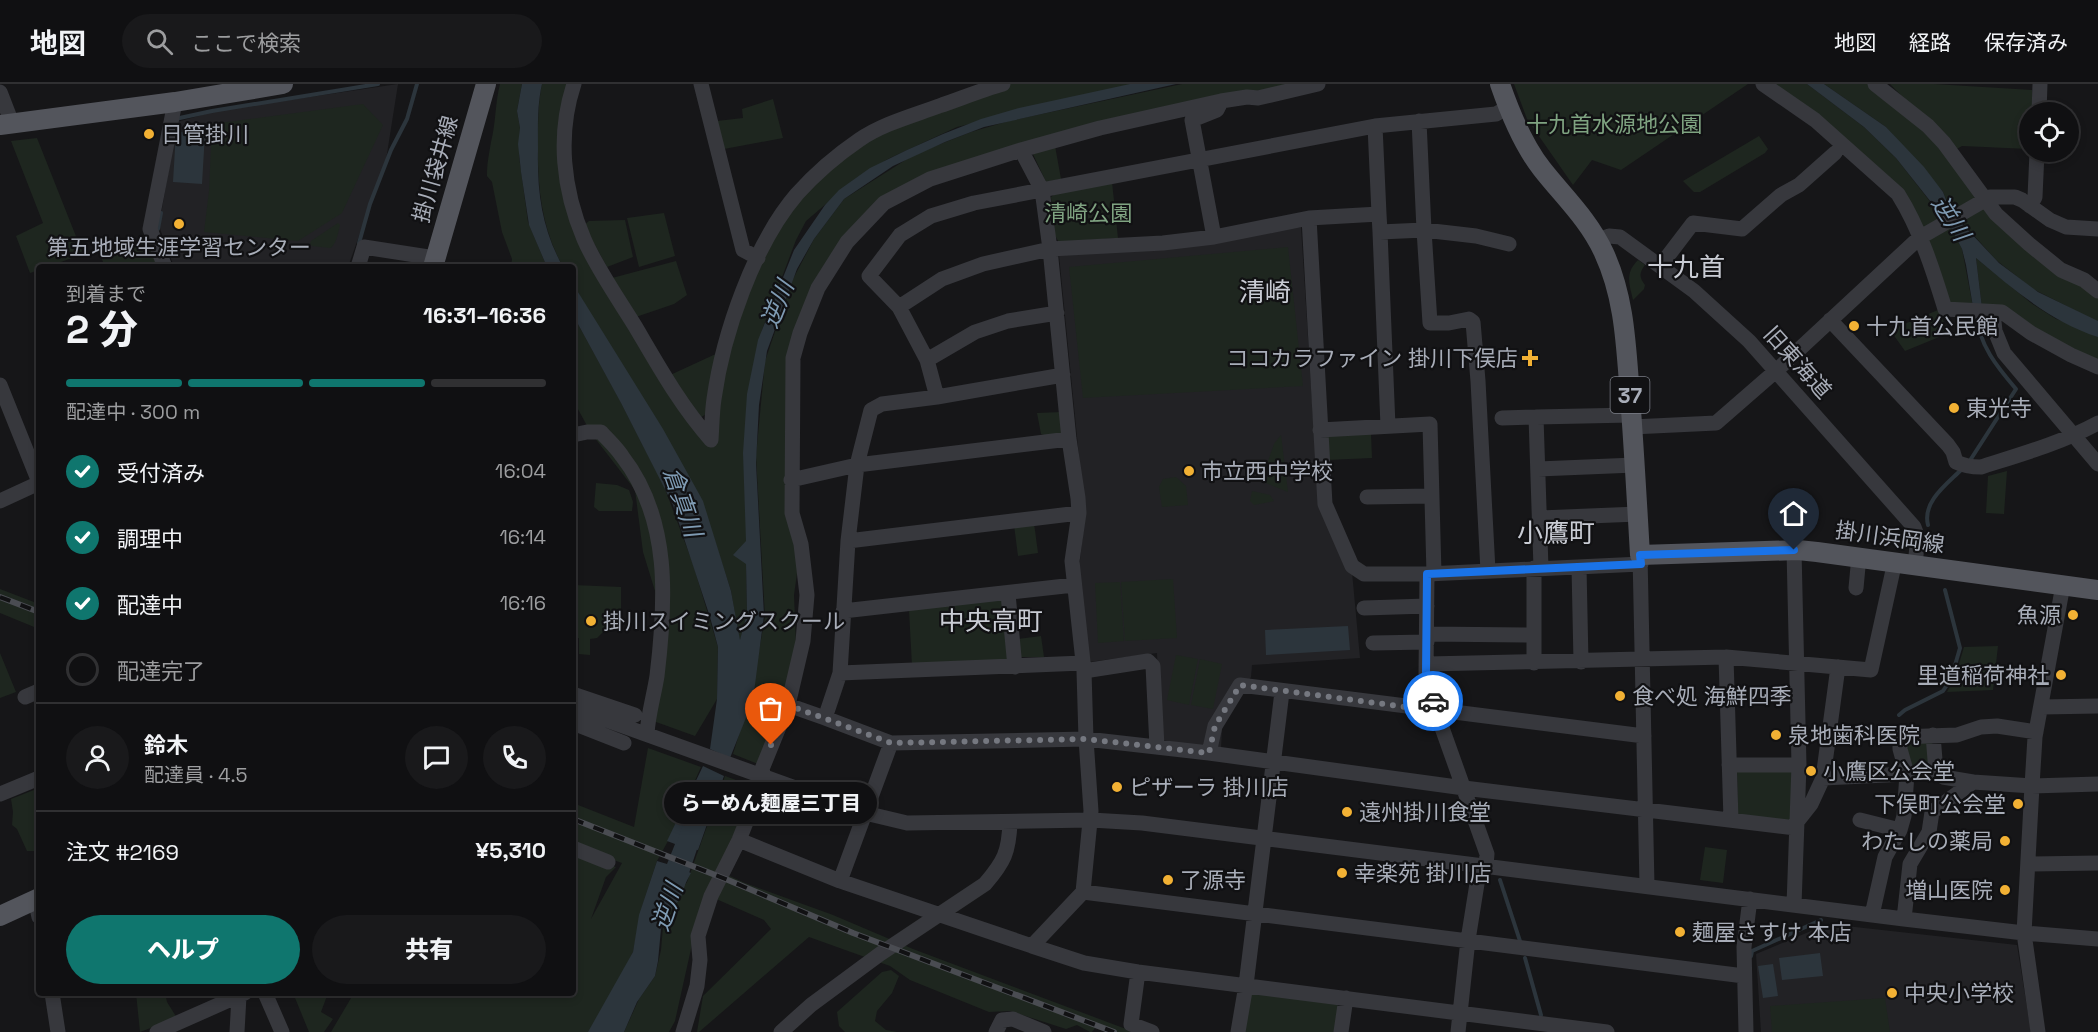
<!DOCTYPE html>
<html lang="ja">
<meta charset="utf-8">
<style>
:root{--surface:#101012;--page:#19191b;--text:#f1f3f6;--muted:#9c9d9f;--line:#303032;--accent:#0f766e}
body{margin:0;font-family:"Space Grotesk","Noto Sans JP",sans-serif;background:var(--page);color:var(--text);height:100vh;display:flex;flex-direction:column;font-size:22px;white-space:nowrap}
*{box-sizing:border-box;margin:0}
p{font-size:20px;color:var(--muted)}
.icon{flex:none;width:33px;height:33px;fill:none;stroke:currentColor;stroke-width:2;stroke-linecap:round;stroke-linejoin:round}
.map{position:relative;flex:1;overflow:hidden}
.drawer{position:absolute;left:36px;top:180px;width:540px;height:732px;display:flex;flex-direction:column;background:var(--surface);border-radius:6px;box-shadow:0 3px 9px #0003,0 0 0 2px var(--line)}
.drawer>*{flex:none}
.fabs{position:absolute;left:2019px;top:18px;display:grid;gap:12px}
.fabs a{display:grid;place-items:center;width:60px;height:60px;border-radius:50%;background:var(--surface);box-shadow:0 3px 9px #0003,0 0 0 2px var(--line);font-size:30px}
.pin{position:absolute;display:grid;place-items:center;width:51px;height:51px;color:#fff;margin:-62px -26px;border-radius:50% 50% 50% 0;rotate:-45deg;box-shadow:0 0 6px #0007}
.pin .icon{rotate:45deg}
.courier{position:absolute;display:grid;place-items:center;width:60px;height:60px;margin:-30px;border:4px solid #1a73e8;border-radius:50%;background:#fff;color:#222;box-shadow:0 2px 8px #0007}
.bubble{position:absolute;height:42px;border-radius:21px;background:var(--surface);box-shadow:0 3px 9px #0003,0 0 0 2px var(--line);font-size:20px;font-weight:800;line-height:42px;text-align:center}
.headline em{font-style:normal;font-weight:800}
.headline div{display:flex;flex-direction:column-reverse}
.headline{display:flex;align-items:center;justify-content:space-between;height:102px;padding:0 30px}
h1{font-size:39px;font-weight:800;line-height:45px}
.bar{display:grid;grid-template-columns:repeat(4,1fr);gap:9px 6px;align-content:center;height:72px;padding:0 30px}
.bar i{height:8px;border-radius:4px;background:var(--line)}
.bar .on{background:var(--accent)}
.bar p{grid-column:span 4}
.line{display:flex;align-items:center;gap:15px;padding:0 30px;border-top:2px solid var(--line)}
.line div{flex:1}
.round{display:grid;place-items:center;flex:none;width:63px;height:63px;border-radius:32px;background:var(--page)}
ol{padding:0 30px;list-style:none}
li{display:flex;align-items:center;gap:18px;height:66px}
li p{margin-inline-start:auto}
li .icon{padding:6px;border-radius:50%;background:var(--accent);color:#fff;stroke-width:4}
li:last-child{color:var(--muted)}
li i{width:33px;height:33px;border:3px solid var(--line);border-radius:50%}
.action{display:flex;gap:12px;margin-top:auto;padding:12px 30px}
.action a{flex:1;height:69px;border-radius:36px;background:var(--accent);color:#fff;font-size:24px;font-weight:800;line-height:69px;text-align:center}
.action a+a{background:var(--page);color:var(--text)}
header{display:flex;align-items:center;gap:36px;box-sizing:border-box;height:84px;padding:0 30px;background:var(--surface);border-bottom:2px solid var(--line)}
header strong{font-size:28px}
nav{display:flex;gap:33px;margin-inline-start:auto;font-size:21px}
.search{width:420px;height:54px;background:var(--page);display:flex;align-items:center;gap:15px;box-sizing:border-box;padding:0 21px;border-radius:33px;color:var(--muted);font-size:22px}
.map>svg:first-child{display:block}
.built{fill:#222225}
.green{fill:#1e261f}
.water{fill:#2c353c}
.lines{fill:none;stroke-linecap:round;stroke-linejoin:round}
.stream{stroke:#2c353c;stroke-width:4}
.river{stroke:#2c353c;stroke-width:21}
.minor{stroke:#37383d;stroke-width:15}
.major{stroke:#53555c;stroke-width:20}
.rail-casing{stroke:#4a4c52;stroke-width:6}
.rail{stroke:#111113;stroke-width:4;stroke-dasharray:11;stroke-linecap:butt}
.done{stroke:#757880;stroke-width:6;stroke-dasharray:0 10.8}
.route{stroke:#1a73e8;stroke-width:8}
.poi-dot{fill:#f2b134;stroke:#111113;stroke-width:2}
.labels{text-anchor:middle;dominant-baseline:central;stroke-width:4.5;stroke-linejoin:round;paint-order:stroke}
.shield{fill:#111113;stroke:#7b7e86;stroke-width:1.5}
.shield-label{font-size:21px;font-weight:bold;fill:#a8adb8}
.park-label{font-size:22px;fill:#7fa381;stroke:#111113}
.poi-label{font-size:22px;fill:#a8adb8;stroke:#111113;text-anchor:start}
.street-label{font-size:22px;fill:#a8adb8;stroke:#111113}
.water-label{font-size:24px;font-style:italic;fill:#7f9bb3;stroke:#111113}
.quarter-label{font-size:26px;fill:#c9ccd4;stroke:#111113}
</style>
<header>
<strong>地図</strong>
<div class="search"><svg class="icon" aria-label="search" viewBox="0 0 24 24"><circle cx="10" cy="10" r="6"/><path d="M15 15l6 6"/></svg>ここで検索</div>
<nav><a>地図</a><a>経路</a><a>保存済み</a></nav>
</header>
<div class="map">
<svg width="2098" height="948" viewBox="0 0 2098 948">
<rect width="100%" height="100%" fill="#161618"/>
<!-- built -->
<path class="built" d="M398 0 386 76 348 183H174L159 142 177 38 216 27Z
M1301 143 1314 349 1321 426 1352 488 1360 574 1252 581 1251 593 1222 644 1221 665 1160 656 1157 569 1089 578 1079 484 1085 433 1059 171Z
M1828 840 2017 861 2031 948H1761L1756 870Z"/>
<!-- green -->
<path class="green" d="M500 0H522L517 27 520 44 519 72 528 138 547 183H511L512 175 502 148 492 98 487 92C487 78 489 71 491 58 496 39 495 19 500 0Z
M542 0H573L564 65 583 156 668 292 720 268 706 330 700 334 710 355 727 257 786 126 861 55 1006 0H1135L957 43 888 75 855 95 806 137 796 156 762 246 746 480 747 529 740 558 731 507 707 433 573 200V183H563C541 143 537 101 538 56 538 37 538 19 542 0Z
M1182 0H1304L928 92 848 155 792 273 801 460 794 511 796 561 786 616 758 680 733 670 751 612 765 533 756 372 765 277 793 195 814 155 844 115 915 70 971 48 1009 37Z
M1514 0H1748L1621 86 1592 76 1573 101 1527 35Z
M1768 0H1807L1864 43 1896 74 1943 134 1920 146 1908 118Z
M1824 0H1872L1940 61 1967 100 2098 212V238L2033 205 1996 176 1952 127H1951L1943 108 1886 43Z
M1890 0H1934L2032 6V28H2030L2029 65 1962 62 1955 66Z
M773 15 783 54 724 65 717 37 743 34 742 25Z
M363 20 383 41 342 129 298 157 204 148 209 107 212 40Z
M1759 52 1768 65 1765 69 1700 108H1694L1683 97Z
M37 54 83 170 47 183H39V186L30 189 16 152 43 139 11 57Z
M1055 62 1061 95 1046 98 1033 70Z
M1112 98 1118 154 1059 158 1055 152 1051 113 1056 109Z
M664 129 675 172 639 183 627 134Z
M625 136 633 173 607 183 584 141 589 137Z
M338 139 340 141C338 149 337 158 331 164L312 162 310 160 311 157Z
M1951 143 1962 165 1973 223 1947 219 1926 155Z
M149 152 160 183H105L101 173Z
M1288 163 1303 302 1083 314 1069 183Z
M1976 174 2031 219 2056 235 2098 249V280L1982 224Z
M1638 176 1645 181C1639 189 1639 193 1645 201L1644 205 1633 216C1629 199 1625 189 1638 176Z
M676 177 687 211 674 220 633 234 612 194Z
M1938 226 1949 249 1905 267 1890 246Z
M573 231 616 309 664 402 693 480 718 563 717 615 695 652 645 634 655 572V507L643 468 635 406 591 349 573 316Z
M1062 328 1063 350 1047 352 1041 350 1037 329Z
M1324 350H1371L1372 374 1326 376Z
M1281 351 1288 408 1261 397 1274 360Z
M2007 387 2004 430 1986 429 1988 392Z
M1176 393 1186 402 1188 421 1162 423 1159 403 1163 395Z
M596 399 617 401 629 406 633 418 632 427H599L594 423Z
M1252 407 1270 411 1274 417 1254 421 1250 417Z
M1034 439 1038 469 1018 472 1014 441Z
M1173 495 1177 554 1125 557 1121 498Z
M1120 498 1124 557 1098 559 1095 499Z
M573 501 621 503V532L609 531 608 543 597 554 590 555V571L579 570V554H573Z
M0 505 39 520V545L0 529Z
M999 515 1003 519 1009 574 1005 579 912 582 909 526Z
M1041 552 1044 573H1020L1018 555Z
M1998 562 1993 606 1947 608 1955 593 1964 563Z
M0 569 16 608 0 614Z
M1176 571 1198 575 1189 621 1167 616Z
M1200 575 1222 580 1213 625 1191 621Z
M1932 654 1935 695 1911 698 1903 656Z
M648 664 701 683 668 757 657 777 642 823 633 868 596 948H331L354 909H573V768L616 783 606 793 591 835 622 779 573 762V719L634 743Z
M1737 685 1795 688 1792 735 1789 737 1738 732Z
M725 692 744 699 737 745 719 787 745 799 833 831 913 865 1134 948H1106L1095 944 1092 948H1090L1077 941 1066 945 1010 927 989 928 910 896 890 882 809 853 699 948H697L703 912 771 845 764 836 714 814 693 856 675 937 669 948H624L639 915 655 892 661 866 664 831 687 798Z
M39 704V767H27L17 745 12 741 13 728 11 715Z
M1705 763 1727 766 1723 799 1700 796Z
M891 886 899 892 892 909 877 927 875 937 886 946 897 948H845L839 942 837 928 882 888Z
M136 909H165L167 918 177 934 140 948Z
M293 909H328L321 928 333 935 324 948H309Z
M1253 910 1335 918 1339 923 1335 948H1243L1248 912Z
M1885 914 1890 948H1772L1770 922Z"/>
<!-- water -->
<path class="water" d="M522 0H542C537 22 538 43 538 65 537 109 542 145 563 183H547L529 141 521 88 518 60 520 44 517 27Z
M1130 0H1176L984 43 945 58 893 82 844 115 814 155 797 185 767 267 759 321 756 379 764 531 753 616 730 674 710 665 717 615 718 563 710 533 673 421 621 319 573 231V200L663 345 703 417 731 507 740 556 747 529 746 480 733 471 746 457 743 369 747 310 758 256 794 166 825 121 839 106 870 84 907 66 943 50 981 35 1019 24Z
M1807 0H1824L1886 43 1924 83 1943 108 1951 128 1999 179 2038 208 2098 237V253C2050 237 2014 206 1976 174L1982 224 1973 223 1966 181 1962 165 1950 142 1896 74 1864 43Z
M176 48 205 49 202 100 173 98Z
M1348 542 1350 566 1266 571 1265 546Z
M703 682 724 692 698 766 684 763 675 782 691 789 661 845 658 877 655 892 637 918 624 948H588L633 868 639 831 657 777 667 780 675 760 667 757Z
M1820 869 1823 892 1782 896 1779 874Z
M1773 880 1778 912 1763 914 1758 882Z"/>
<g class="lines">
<!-- stream -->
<path class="stream" d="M175 35 212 27 378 0
M158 145 161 129
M359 159 370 120 391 66 407 35 417 0
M1969 378 2016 305C1998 284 1978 260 1977 231
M1928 441C1922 418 1947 400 1961 386
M1899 631 1905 626 1943 607 1951 595 1960 564 1945 506
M1500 796 1520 857
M1751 872 1752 867 1821 836
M1525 874 1541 931"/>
<!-- river -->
<path class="river" d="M671 810 695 738"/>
<!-- minor -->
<path class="minor" d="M574 0C557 51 563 106 584 155 596 183 619 216 635 242 658 281 680 321 711 356
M701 0 743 166 758 174
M1763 0 1815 36 1898 110C1920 145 1933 186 1945 225L2002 228 2031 249 2071 271 2098 283
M1875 0 1928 42 1944 59 1996 130 2029 160 2061 186 2084 196 2098 207
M0 8 12 39
M2039 28 2040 0
M1419 37 1424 146 1476 152 1509 160
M1375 42 1379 130
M1021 66 1042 106 1050 165 1069 355 1078 414 1079 429 1072 477 1084 587 1086 655 1091 727 1083 808 1032 862 1084 879 1138 888 1607 948
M2030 122 2035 113 2037 68
M1309 134 1325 420 1352 482 1364 490H1427L1641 480
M1380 148 1388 342
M1214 153 1192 36 1217 26 1220 20
M1598 156 1609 152 1620 153 1694 207 1749 257 1914 443 1918 454 1915 480
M1661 181 1693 139 1742 145 1781 111 1799 101 1835 69
M165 183 150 145 175 18
M358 183 364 163 435 174
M899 223 869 192 900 151 931 132 974 119 1375 42 1496 30 1508 23
M1993 228 1995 247 2004 269 2098 380
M1830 236 1948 361 1953 368 1956 378C1964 382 1972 383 1981 383 2022 370 2061 359 2098 339
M927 276 975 248 1008 237 1057 229
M1063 291 937 313 882 320 871 326 857 381 848 457 840 589 825 634 891 659 1086 655 1209 669 1215 642 1240 601 1644 652
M0 301 39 398
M937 313 927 276 899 223 942 195 983 180 1050 165 1163 159 1214 153 1309 134 1379 130 1380 148 1424 146 1430 239H1449L1469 235 1473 238 1478 297 1488 487
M1502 334 1536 333
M1632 343 1716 339 1777 286 1919 154 1990 113H2015L2022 116 2050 136 2066 143 2098 145
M1320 346 1430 340 1434 490
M573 351 587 348H601C608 356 616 363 622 372 671 435 666 517 657 592 654 611 648 631 647 650
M711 356C712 342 712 328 714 315 723 250 754 160 797 110 815 90 837 71 859 56 882 40 912 32 939 22 960 15 981 6 1003 0
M1538 385 1635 381
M791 396 857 381 1069 355
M1367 413 1431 412
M0 417 39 399
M1540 434 1638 430
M848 457 1079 429
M1794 466 1799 681 1794 821
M1640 471 1647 802
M1579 483 1581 578
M1534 484V579
M1541 484 1536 333 1631 331
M1427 490 1426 590 1436 627 1487 770 1486 782
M1856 504 1859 472
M1008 510 1015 583
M1364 524 1427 522
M843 527 1074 501
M1427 550 1534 551
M1373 559 1427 558
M1726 573 1731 736
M1428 580 1726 573 1871 586 1895 477
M1084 587 1148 577 1153 582 1157 663
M840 589 1083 579
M573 610 635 631
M25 613 39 607
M788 621 825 634
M2042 623 2098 622
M573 624 865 729 907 739 1091 736 1142 739 1904 835 2024 849 2098 855
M573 639 624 659
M1933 651 1936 688 1943 693 1973 698
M1209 669 1464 704 1796 744
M1729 681H1799
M1823 694 1838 583
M0 710 39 694
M1860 736 1900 746
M1796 739 1811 720 1823 694 1907 690
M739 756 840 797 1032 862
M573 764 608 778
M2028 780 2098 779
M840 797 891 659
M1083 808 1744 892
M35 815 39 833
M1872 831 1885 773 1900 746 1904 732 1907 690 1900 665V653L1957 651 1981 643 1997 642 2036 648
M1904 835 1910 780 1929 748 1932 728 1973 698 2032 702 2098 700
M1138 888 1131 940 1152 948
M52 909 58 948
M265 909 282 948
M157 948 245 909
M237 948 239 912
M683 948 697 902 700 876 698 852 711 812 739 756 761 701 764 693 762 685 788 621 803 557 807 511 801 460 792 429 793 274 800 249 818 204 847 158 884 119 930 95 1021 66 1100 44 1221 17 1247 13 1258 14 1318 0
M781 948 811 921 880 870 985 800C1004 778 1009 768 1010 738
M996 948 1002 936 1013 935 1044 948
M1238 948 1246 901 1282 608
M1341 948 1346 914
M1458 948 1468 856 1480 781
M1746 948 1744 863 1750 815
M2038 948 2024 849 2032 702 2035 653 2063 501"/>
<!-- major -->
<path class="major" d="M1500 0C1510 29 1523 61 1542 85 1564 113 1589 136 1604 169 1625 214 1626 263 1630 312 1634 365 1637 418 1640 471L1798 466 1817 468 2098 506
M0 41 175 18 283 0
M433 183 486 0
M0 832 39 814"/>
<!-- rail casing -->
<g class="rail-casing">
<path id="rail" d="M0 513 39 528
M573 735 728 796 853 849 1114 948"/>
</g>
<!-- rail -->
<use href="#rail" class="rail"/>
</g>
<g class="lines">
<!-- done -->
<path class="done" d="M771 661 788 621 891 659 1086 655 1209 669 1215 642 1240 601 1436 627 1433 617"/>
<!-- route -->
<path class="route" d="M1433 617 1426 590 1427 490 1641 480 1640 471 1794 466"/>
</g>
<!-- markers -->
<g class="poi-dot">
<circle cx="149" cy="50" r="6"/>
<circle cx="179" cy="140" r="6"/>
<circle cx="1854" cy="242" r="6"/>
<path d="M1527 265h6v6h6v6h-6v6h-6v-6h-6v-6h6z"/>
<circle cx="1954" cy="324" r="6"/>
<circle cx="1189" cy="387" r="6"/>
<circle cx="2073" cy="531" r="6"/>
<circle cx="591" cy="537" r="6"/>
<circle cx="2061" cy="591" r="6"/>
<circle cx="1620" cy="612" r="6"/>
<circle cx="1776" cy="651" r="6"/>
<circle cx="1811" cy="687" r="6"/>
<circle cx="1117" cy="703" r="6"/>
<circle cx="2018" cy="720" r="6"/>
<circle cx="1347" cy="728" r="6"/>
<circle cx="2005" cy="757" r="6"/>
<circle cx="1342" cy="789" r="6"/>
<circle cx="1168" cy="796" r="6"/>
<circle cx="2005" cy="806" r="6"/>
<circle cx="1680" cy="848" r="6"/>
<circle cx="1892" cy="909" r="6"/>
</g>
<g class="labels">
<!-- shield labels -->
<rect class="shield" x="1610.5" y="293" width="39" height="36" rx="4.5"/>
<g class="shield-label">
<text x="1630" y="311">37</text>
</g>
<!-- park labels -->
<g class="park-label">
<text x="1614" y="40">十九首水源地公園</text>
<text x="1088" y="129">清崎公園</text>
</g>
<!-- poi labels -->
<g class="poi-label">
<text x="161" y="50">日管掛川</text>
<text x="179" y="163" text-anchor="middle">第五地域生涯学習センター</text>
<text x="1866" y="242">十九首公民館</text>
<text x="1518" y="274" text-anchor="end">ココカラファイン 掛川下俣店</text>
<text x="1966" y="324">東光寺</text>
<text x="1201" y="387">市立西中学校</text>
<text x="2061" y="531" text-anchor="end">魚源</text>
<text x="603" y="537">掛川スイミングスクール</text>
<text x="2049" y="591" text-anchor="end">里道稲荷神社</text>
<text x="1632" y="612">食べ処 海鮮四季</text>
<text x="1788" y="651">泉地歯科医院</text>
<text x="1823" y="687">小鷹区公会堂</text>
<text x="1129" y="703">ピザーラ 掛川店</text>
<text x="2006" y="720" text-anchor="end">下俣町公会堂</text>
<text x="1359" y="728">遠州掛川食堂</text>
<text x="1993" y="757" text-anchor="end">わたしの薬局</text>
<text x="1354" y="789">幸楽苑 掛川店</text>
<text x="1180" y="796">了源寺</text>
<text x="1993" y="806" text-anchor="end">増山医院</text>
<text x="1692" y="848">麺屋さすけ 本店</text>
<text x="1904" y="909">中央小学校</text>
</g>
<!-- street labels -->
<g class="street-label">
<text transform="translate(435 85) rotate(-74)">掛川袋井線</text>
<text transform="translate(1798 278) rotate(48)">旧東海道</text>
<text transform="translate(1890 453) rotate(8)">掛川浜岡線</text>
</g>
<!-- water labels -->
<g class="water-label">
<text transform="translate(1951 134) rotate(57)">逆川</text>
<text transform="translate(777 220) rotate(-68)">逆川</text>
<text transform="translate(683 418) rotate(71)">倉真川</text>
<text transform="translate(667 823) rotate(-71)">逆川</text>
</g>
<!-- quarter labels -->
<g class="quarter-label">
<text x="1686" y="183">十九首</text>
<text x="1265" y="208">清崎</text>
<text x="1556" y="449">小鷹町</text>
<text x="991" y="537">中央高町</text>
</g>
</g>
</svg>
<div class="fabs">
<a><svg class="icon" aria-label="locate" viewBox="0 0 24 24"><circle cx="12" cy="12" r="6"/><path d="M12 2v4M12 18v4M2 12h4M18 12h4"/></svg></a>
</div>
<div class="pin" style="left:771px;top:661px;background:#ea580c"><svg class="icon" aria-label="bag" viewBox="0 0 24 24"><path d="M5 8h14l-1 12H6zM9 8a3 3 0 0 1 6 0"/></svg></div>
<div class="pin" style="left:1794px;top:466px;background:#1f2937"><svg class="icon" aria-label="home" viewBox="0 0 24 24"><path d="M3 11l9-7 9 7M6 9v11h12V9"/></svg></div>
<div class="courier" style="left:1433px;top:617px"><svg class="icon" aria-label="car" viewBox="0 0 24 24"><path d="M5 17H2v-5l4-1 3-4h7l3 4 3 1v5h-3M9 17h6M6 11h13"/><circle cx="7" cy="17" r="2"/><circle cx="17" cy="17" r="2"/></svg></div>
<div class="bubble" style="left:664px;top:698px;width:213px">らーめん麺屋三丁目</div>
<section class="drawer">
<div class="headline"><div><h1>2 分</h1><p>到着まで</p></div><em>16:31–16:36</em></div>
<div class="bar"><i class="on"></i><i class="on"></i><i class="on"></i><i></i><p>配達中 · 300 m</p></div>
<ol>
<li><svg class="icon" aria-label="check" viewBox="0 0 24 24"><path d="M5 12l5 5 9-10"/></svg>受付済み<p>16:04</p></li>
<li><svg class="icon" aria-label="check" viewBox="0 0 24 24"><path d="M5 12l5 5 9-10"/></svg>調理中<p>16:14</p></li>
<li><svg class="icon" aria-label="check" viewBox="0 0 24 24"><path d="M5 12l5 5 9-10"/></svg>配達中<p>16:16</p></li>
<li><i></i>配達完了</li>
</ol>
<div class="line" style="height:108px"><a class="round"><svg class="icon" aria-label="person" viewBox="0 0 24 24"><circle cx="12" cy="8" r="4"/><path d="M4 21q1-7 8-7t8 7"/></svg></a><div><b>鈴木</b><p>配達員 · 4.5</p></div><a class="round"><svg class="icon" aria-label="chat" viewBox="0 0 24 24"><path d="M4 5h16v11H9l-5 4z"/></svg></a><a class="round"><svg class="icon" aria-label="phone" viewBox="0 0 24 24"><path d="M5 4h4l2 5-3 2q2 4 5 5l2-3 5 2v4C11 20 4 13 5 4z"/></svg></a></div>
<div class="line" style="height:78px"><div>注文 #2169</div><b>¥5,310</b></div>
<div class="action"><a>ヘルプ</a><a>共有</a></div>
</section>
</div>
